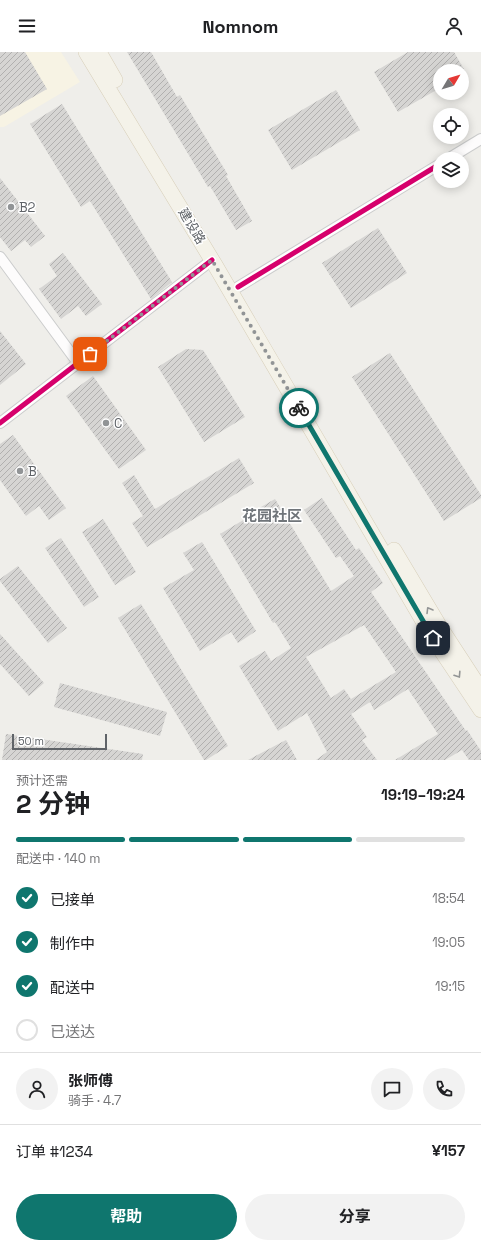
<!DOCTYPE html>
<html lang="zh">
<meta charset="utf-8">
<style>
:root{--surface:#fff;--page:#f2f2f2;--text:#202124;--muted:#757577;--line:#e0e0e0;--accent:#0f766e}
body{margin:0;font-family:"Space Grotesk","Noto Sans SC",sans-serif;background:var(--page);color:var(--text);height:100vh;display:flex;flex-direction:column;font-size:15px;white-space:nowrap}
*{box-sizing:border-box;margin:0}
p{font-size:13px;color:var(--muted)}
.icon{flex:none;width:22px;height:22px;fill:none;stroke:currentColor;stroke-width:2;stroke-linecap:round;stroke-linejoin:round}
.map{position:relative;height:708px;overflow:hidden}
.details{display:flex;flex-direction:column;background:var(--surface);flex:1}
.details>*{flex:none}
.needle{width:26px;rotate:52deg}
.fabs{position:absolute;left:433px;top:12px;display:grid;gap:8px}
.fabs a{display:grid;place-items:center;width:36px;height:36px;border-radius:50%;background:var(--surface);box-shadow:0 2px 10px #0003;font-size:20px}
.scale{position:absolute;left:12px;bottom:10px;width:95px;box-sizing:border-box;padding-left:4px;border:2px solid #5f6368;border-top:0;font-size:11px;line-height:14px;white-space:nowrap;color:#5f6368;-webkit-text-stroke:3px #fff;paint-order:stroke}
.pin{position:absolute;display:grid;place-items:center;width:34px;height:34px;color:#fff;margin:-17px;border-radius:8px;box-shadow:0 2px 6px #0006}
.courier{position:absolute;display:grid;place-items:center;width:40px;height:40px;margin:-20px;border:3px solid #0f766e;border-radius:50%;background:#fff;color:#222;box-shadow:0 1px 5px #0007}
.overview em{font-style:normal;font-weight:700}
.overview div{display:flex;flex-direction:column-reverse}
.overview{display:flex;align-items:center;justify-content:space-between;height:68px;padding:0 16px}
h1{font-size:26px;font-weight:700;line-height:30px}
.bar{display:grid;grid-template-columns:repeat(4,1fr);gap:6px 4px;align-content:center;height:48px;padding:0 16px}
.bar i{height:5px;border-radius:3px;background:var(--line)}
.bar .current{background:var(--accent)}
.bar p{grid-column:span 4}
.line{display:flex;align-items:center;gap:10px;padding:0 16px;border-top:1px solid var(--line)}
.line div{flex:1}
.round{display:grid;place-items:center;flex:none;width:42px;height:42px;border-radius:21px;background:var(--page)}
ol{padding:0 16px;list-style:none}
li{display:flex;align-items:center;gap:12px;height:44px}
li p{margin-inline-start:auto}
li .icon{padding:4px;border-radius:50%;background:var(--accent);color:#fff;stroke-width:4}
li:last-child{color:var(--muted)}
li i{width:22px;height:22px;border:2px solid var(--line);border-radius:50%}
.cta{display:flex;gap:8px;margin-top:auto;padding:8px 16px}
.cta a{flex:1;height:46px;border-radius:24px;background:var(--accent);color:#fff;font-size:16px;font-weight:700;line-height:46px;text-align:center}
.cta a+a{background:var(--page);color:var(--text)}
header{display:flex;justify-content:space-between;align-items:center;height:52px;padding:0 16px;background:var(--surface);font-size:18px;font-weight:700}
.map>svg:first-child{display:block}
.commercial{fill:#f7f3e4}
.building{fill:url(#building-hatch);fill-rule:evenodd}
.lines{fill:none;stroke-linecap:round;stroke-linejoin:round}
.minor-casing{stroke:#cbcccc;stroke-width:12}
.primary-casing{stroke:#d7ceb8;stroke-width:16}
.minor{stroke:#fdfcfc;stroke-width:10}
.primary{stroke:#f4f2e9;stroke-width:15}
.cycleway-casing{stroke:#fff;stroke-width:8}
.cycleway{stroke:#d6006c;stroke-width:5}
.oneway{stroke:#939595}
.done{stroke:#919496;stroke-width:4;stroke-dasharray:0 7.2}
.route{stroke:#0f766e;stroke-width:5}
.poi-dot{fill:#919496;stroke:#fff;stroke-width:1.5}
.labels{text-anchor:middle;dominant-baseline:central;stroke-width:3;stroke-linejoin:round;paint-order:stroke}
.poi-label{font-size:13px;fill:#5f6368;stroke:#fff;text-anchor:start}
.street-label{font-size:13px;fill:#5f6368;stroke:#fff}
.quarter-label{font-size:15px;font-weight:bold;fill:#70757a;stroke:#fff}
</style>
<header><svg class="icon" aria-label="menu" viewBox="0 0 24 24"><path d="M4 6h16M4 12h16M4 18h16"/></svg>Nomnom<svg class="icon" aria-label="person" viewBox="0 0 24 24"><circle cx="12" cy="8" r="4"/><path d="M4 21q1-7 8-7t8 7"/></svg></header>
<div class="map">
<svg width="481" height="708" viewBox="0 0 481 708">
<defs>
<pattern id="building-hatch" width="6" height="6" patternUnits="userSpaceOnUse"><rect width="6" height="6" fill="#d6d5d3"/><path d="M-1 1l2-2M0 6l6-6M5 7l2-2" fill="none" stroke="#b1b0af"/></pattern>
</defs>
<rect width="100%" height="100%" fill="#efeeea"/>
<!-- commercial -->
<path class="commercial" d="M0 0H61L80 30 4 75H0Z"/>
<!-- building -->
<path class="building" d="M0 0H25L47 37 0 64Z
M127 0H151L177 45 180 43 228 123 226 124 252 169 236 178 210 134 208 135Z
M408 0H454L465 19H440V36L398 60 374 20Z
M336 38 360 78 292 118 268 78Z
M62 52 172 230 151 247 90 149 81 155 30 72Z
M0 126 45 184 31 195 25 188 11 199 0 185Z
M378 176 407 221 351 256 322 211Z
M63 201 102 252 86 264 78 254 61 267 39 237 57 224 49 212Z
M0 279 26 312 0 333Z
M186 297 203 298 245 365 204 390 158 315Z
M390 301 481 443V446L444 469 352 325Z
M93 324 146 398 119 417 66 344Z
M13 383 66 456 49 468 39 454 26 464 0 428V392Z
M239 406 254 431 147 495 132 471 143 464 122 431 134 423 155 457Z
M322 446 356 498 359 496 383 531 371 540 466 679 467 678 481 699V708H469L462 698 445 708H395L438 682 408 637 374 658 370 650 351 662 367 685 362 688 377 708H316L327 700 307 661 278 679 239 614 265 599 271 609 291 596 275 570 273 571 220 482 255 461 254 459 275 447 331 539 354 524 340 504 336 506 304 458ZM364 573 396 620 351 647 344 637 331 646 306 605Z
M103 467 136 520 115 533 82 480Z
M61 486 99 545 84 555 45 496Z
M202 490 256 579 238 591 231 580 200 599 163 536 194 518 183 501Z
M18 514 67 576 48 591 0 529V527Z
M141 552 228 694 206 708H204L118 566Z
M0 582 44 631 29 644 0 612Z
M60 631 167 660 160 684 54 655Z
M6 682 143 702 142 708H2Z
M286 688 297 708H248Z"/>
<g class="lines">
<!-- minor casing -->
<g class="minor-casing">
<path id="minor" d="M448 107 481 87
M0 205 78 311
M238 235 440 112
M0 371 212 208"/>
</g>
<!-- primary casing -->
<g class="primary-casing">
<path id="primary" d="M86 0 215 213 433 586 481 658
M99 0 115 28
M394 498 440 575 481 638"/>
</g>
<!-- minor -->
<use href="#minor" class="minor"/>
<!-- primary -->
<use href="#primary" class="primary"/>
<!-- cycleway casing -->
<g class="cycleway-casing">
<path id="cycleway" d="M238 235 440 112
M0 371 212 208"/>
</g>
<!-- cycleway -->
<use href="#cycleway" class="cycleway"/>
</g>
<!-- one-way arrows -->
<defs><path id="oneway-chevron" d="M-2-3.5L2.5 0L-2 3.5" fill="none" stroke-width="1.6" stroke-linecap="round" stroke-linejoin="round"/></defs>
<g class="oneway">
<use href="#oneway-chevron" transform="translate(429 558) rotate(-121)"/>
<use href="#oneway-chevron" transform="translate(458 623) rotate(57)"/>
</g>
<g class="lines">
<!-- done -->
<path class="done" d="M90 302 212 208 299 356"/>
<!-- route -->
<path class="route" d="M299 356 433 586"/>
</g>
<!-- markers -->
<g class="poi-dot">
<circle cx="11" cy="155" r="4"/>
<circle cx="106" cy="371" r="4"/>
<circle cx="20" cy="419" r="4"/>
</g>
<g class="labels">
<!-- poi labels -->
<g class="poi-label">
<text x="19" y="155">B2</text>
<text x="114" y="371">C</text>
<text x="28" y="419">B</text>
</g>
<!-- street labels -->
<g class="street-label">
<text transform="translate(192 174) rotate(59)">建设路</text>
</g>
<!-- quarter labels -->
<g class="quarter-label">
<text x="272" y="463">花园社区</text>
</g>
</g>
</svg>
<div class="fabs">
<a><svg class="needle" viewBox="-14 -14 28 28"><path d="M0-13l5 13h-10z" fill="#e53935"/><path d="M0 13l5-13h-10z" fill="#757577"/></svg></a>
<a><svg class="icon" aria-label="locate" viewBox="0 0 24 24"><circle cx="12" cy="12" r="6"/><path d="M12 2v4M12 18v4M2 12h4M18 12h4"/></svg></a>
<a><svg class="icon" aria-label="layers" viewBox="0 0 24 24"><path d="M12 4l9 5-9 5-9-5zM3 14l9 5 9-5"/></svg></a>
</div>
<div class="scale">50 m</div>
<div class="pin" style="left:90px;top:302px;background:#ea580c"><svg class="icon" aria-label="bag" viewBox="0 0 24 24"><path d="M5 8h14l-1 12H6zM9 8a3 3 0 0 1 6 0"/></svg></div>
<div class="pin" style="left:433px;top:586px;background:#1f2937"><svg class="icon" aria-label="home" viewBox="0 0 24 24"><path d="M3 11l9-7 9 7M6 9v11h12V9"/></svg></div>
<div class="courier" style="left:299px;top:356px"><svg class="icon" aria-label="bike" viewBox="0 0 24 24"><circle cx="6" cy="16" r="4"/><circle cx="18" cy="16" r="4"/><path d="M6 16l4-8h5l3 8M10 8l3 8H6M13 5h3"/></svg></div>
</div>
<section class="details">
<div class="overview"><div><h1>2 分钟</h1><p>预计还需</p></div><em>19:19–19:24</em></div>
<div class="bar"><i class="current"></i><i class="current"></i><i class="current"></i><i></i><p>配送中 · 140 m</p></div>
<ol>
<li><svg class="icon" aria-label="check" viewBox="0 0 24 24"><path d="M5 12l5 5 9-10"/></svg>已接单<p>18:54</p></li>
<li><svg class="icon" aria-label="check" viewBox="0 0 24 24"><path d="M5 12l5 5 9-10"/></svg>制作中<p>19:05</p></li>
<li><svg class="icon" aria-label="check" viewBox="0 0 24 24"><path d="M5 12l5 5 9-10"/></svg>配送中<p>19:15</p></li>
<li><i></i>已送达</li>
</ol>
<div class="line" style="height:72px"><a class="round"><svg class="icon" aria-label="person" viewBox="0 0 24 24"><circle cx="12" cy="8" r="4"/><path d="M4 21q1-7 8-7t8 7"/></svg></a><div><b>张师傅</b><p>骑手 · 4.7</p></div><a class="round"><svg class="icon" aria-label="chat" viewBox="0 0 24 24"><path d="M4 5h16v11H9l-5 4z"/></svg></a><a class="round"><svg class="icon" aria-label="phone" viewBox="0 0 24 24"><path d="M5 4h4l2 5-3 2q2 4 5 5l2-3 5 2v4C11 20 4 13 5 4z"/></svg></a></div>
<div class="line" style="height:52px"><div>订单 #1234</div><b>¥157</b></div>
<div class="cta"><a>帮助</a><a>分享</a></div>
</section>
